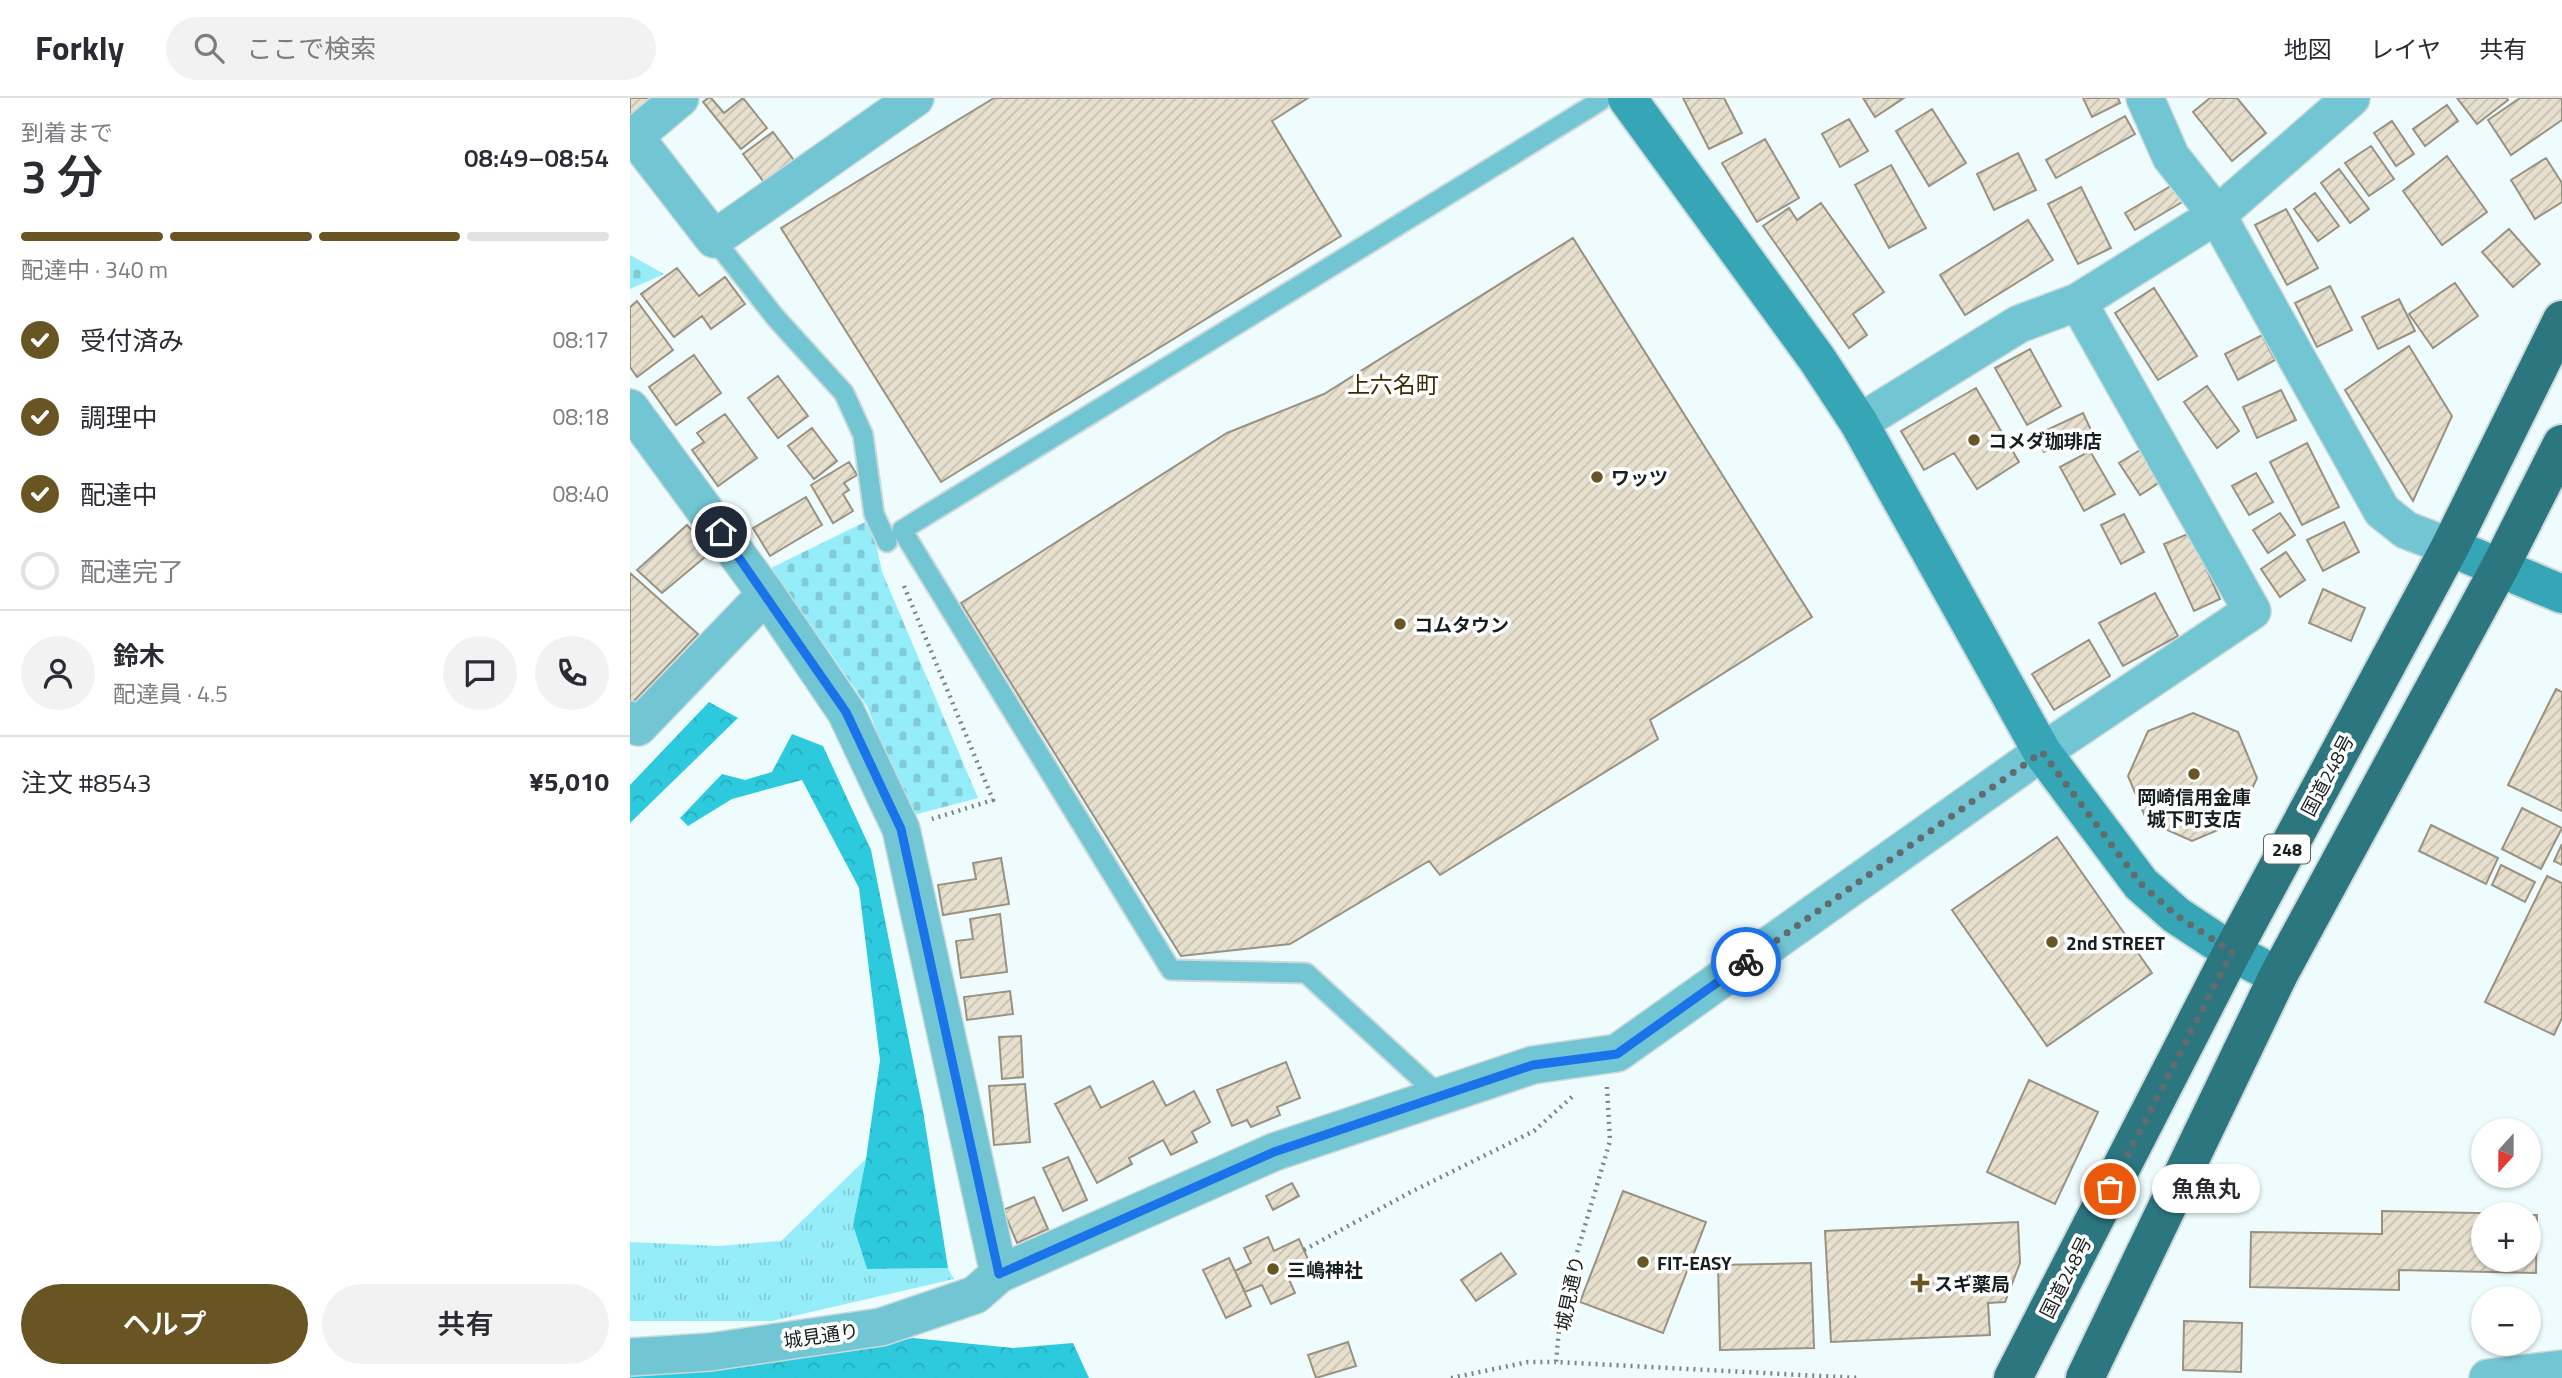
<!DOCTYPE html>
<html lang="ja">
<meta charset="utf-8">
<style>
:root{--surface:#fff;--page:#f2f2f3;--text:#2b2b33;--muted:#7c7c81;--line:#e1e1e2;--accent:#685523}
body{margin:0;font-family:"Titillium Web","Noto Sans JP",sans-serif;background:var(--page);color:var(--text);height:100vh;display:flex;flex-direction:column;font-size:26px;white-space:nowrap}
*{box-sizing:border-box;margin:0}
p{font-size:23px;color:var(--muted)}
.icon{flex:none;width:38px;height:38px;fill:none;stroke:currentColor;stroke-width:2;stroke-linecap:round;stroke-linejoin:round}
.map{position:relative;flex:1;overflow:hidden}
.drawer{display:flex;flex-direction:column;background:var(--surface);width:630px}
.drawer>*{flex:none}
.needle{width:46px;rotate:201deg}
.tools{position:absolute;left:1841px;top:1020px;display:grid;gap:14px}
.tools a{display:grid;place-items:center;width:70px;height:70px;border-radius:50%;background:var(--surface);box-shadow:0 2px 5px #0004;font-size:35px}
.pin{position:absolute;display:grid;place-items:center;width:60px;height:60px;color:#fff;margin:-30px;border:4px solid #fff;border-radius:50%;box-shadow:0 2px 7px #0007}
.courier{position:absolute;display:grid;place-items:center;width:70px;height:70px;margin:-35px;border:5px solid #1a73e8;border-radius:50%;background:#fff;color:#222;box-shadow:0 2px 9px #0007}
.bubble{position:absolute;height:49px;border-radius:24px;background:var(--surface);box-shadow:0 2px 5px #0004;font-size:23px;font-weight:600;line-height:49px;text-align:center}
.overview em{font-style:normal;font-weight:600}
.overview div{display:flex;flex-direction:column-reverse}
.overview{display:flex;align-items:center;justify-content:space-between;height:119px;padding:0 21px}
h1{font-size:46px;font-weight:600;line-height:52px}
.bar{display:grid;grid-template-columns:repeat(4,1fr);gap:10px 7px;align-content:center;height:84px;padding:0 21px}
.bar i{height:9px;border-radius:5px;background:var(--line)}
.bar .current{background:var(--accent)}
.bar p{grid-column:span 4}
.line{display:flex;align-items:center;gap:18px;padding:0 21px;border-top:2px solid var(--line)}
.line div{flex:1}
.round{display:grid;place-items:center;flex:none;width:74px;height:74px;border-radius:37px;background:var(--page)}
ol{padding:0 21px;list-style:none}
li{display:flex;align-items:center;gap:21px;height:77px}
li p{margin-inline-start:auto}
li .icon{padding:7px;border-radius:50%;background:var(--accent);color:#fff;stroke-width:4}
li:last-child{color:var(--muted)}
li i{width:38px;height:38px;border:4px solid var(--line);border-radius:50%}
.primary-button{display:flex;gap:14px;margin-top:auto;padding:14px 21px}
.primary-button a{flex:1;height:80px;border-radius:42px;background:var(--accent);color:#fff;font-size:28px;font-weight:600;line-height:80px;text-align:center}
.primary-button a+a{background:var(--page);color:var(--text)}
header{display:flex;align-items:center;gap:42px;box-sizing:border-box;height:98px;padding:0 35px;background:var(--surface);border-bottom:2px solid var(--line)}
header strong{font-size:33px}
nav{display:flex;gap:38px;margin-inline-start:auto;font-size:24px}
.search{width:490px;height:63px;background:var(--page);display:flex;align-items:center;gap:18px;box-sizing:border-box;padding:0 24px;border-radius:38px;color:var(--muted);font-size:26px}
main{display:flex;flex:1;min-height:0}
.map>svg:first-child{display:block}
.grass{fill:url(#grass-tufts)}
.forest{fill:url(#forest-crowns)}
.cemetery{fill:url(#cemetery-stones)}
.building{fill:url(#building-hatch);stroke:#999281;stroke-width:2}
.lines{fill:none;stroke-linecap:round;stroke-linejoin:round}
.lane-casing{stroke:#ccd9da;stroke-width:23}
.street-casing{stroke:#ccd9da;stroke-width:40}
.secondary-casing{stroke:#ccd9da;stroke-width:42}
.highway-casing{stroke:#ccd9da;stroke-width:42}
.path{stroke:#7b8587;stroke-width:4.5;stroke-dasharray:2 5;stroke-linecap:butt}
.lane{stroke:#72c5d2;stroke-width:19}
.street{stroke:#72c5d2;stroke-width:37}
.secondary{stroke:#36a6b6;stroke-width:38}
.highway{stroke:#2c7680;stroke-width:38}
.done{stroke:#626c6e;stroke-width:7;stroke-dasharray:0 12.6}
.route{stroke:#1a73e8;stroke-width:9}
.poi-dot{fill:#685523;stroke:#fff;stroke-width:2.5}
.labels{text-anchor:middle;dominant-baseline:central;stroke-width:7;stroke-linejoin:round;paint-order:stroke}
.shield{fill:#fff;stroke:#5d6263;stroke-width:2}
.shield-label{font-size:18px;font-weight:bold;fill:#171f20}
.poi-label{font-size:19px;font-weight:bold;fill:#171f20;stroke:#fff;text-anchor:start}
.street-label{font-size:19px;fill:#171f20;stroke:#fff}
.quarter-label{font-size:23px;fill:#3a2b01;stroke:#fff}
</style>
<header>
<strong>Forkly</strong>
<div class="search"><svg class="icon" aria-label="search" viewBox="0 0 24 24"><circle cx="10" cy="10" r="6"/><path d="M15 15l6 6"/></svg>ここで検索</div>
<nav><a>地図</a><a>レイヤ</a><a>共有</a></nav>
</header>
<main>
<section class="drawer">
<div class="overview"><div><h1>3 分</h1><p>到着まで</p></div><em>08:49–08:54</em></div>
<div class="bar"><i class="current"></i><i class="current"></i><i class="current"></i><i></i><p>配達中 · 340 m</p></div>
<ol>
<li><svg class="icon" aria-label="check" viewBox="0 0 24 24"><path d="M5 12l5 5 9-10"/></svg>受付済み<p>08:17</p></li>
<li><svg class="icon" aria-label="check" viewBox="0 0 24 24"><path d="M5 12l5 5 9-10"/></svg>調理中<p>08:18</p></li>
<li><svg class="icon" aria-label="check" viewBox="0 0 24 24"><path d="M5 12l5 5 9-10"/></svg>配達中<p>08:40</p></li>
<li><i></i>配達完了</li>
</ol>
<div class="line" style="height:126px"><a class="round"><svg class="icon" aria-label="person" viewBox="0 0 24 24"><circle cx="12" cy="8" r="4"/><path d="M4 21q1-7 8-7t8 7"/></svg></a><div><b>鈴木</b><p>配達員 · 4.5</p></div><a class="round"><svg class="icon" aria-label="chat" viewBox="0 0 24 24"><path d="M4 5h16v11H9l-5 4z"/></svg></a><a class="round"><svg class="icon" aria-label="phone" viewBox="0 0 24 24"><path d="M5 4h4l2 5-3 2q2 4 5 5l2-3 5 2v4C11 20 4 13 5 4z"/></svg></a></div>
<div class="line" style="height:91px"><div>注文 #8543</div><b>¥5,010</b></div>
<div class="primary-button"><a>ヘルプ</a><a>共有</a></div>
</section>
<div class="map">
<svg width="1932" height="1280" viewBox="0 0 1932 1280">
<defs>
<pattern id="grass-tufts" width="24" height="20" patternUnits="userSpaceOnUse" patternTransform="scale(1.75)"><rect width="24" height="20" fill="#96edfa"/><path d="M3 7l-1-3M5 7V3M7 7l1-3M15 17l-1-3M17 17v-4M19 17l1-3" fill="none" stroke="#81cbd6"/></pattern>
<pattern id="forest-crowns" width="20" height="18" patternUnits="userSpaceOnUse" patternTransform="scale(1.75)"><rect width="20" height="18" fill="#2dc9dd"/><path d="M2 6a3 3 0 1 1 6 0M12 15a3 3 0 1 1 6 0" fill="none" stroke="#27acbd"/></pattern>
<pattern id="cemetery-stones" width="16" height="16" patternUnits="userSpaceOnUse" patternTransform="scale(1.75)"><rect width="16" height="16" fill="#96edfa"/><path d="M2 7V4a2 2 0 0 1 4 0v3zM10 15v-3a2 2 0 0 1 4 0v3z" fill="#81cbd6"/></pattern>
<pattern id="building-hatch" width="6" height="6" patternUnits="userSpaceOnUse" patternTransform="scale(1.75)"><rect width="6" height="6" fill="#e7e0ce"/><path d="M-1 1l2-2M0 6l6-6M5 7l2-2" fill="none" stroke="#c5c0b1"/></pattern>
</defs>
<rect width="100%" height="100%" fill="#eefcfe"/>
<!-- grass -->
<path class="grass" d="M236 1061 223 1127 237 1171 318 1170 324 1181 142 1223H0V1144L89 1148 151 1143Z"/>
<!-- forest -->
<path class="forest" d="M79 604 108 620 0 725V687Z
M162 636 193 648 241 752 293 1013 318 1170 237 1171 223 1127 236 1061 250 962 229 790 172 682 102 701 58 728 50 720 92 676 115 682 142 674Z
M283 1240 383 1250 443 1245 459 1280H0V1273L114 1266Z"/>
<!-- cemetery -->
<path class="cemetery" d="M0 157 34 176 0 191Z
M241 421 252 474 348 700 280 718 237 608 141 470Z"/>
<!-- building -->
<path class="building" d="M0 0H22L0 19Z
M78 0H81L94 15 113 0 137 30 111 51 73 4Z
M364 0H678L642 23 711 138 311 384 151 130Z
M1053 0H1094L1112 35 1079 51Z
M1233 0H1274L1245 19Z
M1453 0H1488L1490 5 1462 19Z
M1580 0H1607L1636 35 1602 63 1563 14Z
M1827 0H1877L1878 2 1847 26Z
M1890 0H1932V22L1881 57 1858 22Z
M1817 7 1828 23 1795 48 1783 31Z
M1302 11 1336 65 1299 88 1266 33Z
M1495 18 1505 36 1426 80 1416 62Z
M1219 21 1238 53 1210 69 1192 36Z
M1762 23 1784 56 1766 68 1744 35Z
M143 34 166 65 136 87 113 56Z
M1135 41 1169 100 1127 124 1092 65Z
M1741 48 1764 81 1739 98 1715 65Z
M1388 55 1406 92 1364 112 1347 76Z
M1817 58 1857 114 1812 147 1773 93Z
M1916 60 1932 85V104L1905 121 1881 82Z
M1261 67 1296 130 1259 150 1225 87Z
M1709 71 1739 111 1720 125 1691 85Z
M1544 86 1554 103 1505 132 1495 115Z
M1451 89 1481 150 1448 166 1418 106Z
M1685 95 1709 128 1688 143 1664 111Z
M1191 105 1254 194 1223 216 1237 237 1219 250 1133 128 1159 110 1167 122Z
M1656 111 1688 170 1657 187 1625 127Z
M1398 122 1423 162 1335 217 1310 177Z
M1879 131 1910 166 1883 189 1852 154Z
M943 140 1182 519 1020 622 1028 641 810 777 799 763 660 846 551 858 331 505 597 335 694 296Z
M47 170 69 198 95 179 115 206 81 231 72 218 44 239 11 196Z
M1825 185 1848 218 1803 250 1779 216Z
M1700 188 1722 232 1687 249 1665 205Z
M1524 190 1567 258 1528 282 1485 215Z
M1769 201 1785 233 1748 251 1732 219Z
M7 203 43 252 7 279 0 269V209Z
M1632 237 1645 262 1608 282 1595 256Z
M1779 248 1822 318 1783 403 1715 292Z
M1400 251 1431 308 1397 327 1365 270Z
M64 257 91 295 46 327 19 289Z
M148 278 178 318 148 340 118 300Z
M1577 288 1609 333 1587 350 1554 304Z
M1346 290 1389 364 1347 391 1324 355 1294 372 1271 333Z
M1651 292 1666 322 1627 340 1613 309Z
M1453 315 1461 332 1414 354 1406 337Z
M95 316 127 360 88 388 62 352 74 344 67 335Z
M182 330 207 363 184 381 158 348Z
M1677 345 1709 409 1672 427 1640 364Z
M1515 349 1535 381 1510 397 1489 365Z
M1460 353 1485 396 1454 413 1430 369Z
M219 364 227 377 214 385 219 392 213 396 223 413 203 425 181 387Z
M1626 375 1643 404 1619 417 1602 388Z
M176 399 192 427 140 458 123 430Z
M1650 415 1665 437 1638 455 1623 432Z
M1494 416 1514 454 1491 466 1471 427Z
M1714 424 1729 454 1693 473 1677 442Z
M57 427 81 454 32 495 7 472Z
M1560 435 1590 501 1564 513 1534 446Z
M1656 454 1675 482 1650 499 1631 471Z
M0 475 68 536 3 604 0 602Z
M1693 491 1735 510 1721 543 1679 525Z
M1525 495 1548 538 1493 568 1469 525Z
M1459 542 1480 578 1424 612 1402 576Z
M1926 591 1932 594V713L1878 687Z
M1563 615 1608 634 1627 680 1607 724 1562 743 1517 723 1498 678 1518 633Z
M1892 710 1932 730 1911 771 1872 751Z
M1801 727 1868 760 1856 786 1789 753Z
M1427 739 1522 875 1417 948 1322 812Z
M1932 746V767L1924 763Z
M371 760 379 806 313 817 308 787 346 781 343 765Z
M1871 767 1905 784 1895 804 1862 787Z
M1917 778 1932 785V920L1924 937 1855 904Z
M370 816 377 874 331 880 326 843 343 841 340 821Z
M380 893 383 916 337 922 334 899Z
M391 938 393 979 372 981 369 939Z
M656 964 670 1000 647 1009 650 1017 621 1029 617 1022 602 1028 587 992Z
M1399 982 1468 1014 1425 1106 1357 1074Z
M523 983 536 1008 564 993 580 1024 562 1034 567 1044 541 1057 533 1042 499 1060 502 1066 467 1085 425 1006 460 988 471 1010Z
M395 986 400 1044 364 1047 359 988Z
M438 1059 457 1102 433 1113 413 1070Z
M662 1085 669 1098 643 1112 636 1098Z
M993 1093 1076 1124 1033 1235 950 1204Z
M404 1099 418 1131 387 1145 373 1112Z
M1752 1113 1892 1116H1853V1162H1899V1117H1907L1906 1175 1769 1172V1192L1620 1189 1621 1134 1752 1136Z
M1388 1124 1390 1165 1375 1204 1358 1205 1360 1237 1201 1244 1195 1133Z
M638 1139 644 1153 669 1141 681 1168 658 1179 665 1195 641 1206 632 1187 615 1194 605 1173 621 1165 614 1150Z
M871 1155 886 1176 846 1203 831 1182Z
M599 1160 621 1208 596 1220 573 1172Z
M1181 1165 1184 1250 1090 1252 1088 1167Z
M1554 1223 1612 1225 1611 1274 1553 1272Z
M718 1244 726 1268 686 1280 678 1257Z"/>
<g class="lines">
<!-- lane casing -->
<g class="lane-casing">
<path id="lane" d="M84 141 145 219 214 295 233 337 244 416 257 444
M810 998 676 875 541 872 272 432 970 3 968 0"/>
</g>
<!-- street casing -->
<g class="street-casing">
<path id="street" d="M1515 0 1541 59 1587 117 1752 413 1776 432 1820 449
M5 39 84 141 285 0
M0 42 50 0
M0 310 136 496 216 614 271 731 369 1176
M1229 325 1389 226 1448 204 1587 117 1721 0
M0 622 8 629 136 496
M0 1259 80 1254 251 1229 345 1197 369 1176 644 1054 903 967 987 955 1412 654 1622 513 1448 204
M1858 1280 1932 1271"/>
</g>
<!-- secondary casing -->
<g class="secondary-casing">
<path id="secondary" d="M997 0 1187 261 1229 325 1412 654 1511 786 1546 817 1602 854 1648 878
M1820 449 1932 496"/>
</g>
<!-- highway casing -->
<g class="highway-casing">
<path id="highway" d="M1383 1280 1602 854 1820 449 1932 222
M1455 1280 1648 878 1870 469 1932 346"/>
</g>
<!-- path -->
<path class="path" d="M274 488 363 702 302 721
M977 989 980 1043 931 1209 926 1264 1229 1280
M674 1152 779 1095 904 1033 944 997
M821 1280 898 1264H926"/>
<!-- lane -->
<use href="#lane" class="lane"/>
<!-- street -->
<use href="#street" class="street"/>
<!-- secondary -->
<use href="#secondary" class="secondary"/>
<!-- highway -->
<use href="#highway" class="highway"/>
</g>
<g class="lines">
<!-- done -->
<path class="done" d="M1116 864 1412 654 1511 786 1546 817 1602 854 1480 1091"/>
<!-- route -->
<path class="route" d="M91 434 216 614 271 731 369 1176 644 1054 903 967 987 956 1116 864"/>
</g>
<!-- markers -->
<g class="poi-dot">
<circle cx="1344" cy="342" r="7"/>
<circle cx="967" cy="379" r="7"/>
<circle cx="770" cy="526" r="7"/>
<circle cx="1564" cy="676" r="7"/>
<circle cx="1422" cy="844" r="7"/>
<circle cx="1013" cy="1164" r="7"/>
<circle cx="643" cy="1171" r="7"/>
<path d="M1286.5 1174.5h7v7h7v7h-7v7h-7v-7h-7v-7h7z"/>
</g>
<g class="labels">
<!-- shield labels -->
<rect class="shield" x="1634" y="736.5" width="46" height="29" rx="5"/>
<g class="shield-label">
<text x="1657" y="751">248</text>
</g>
<!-- poi labels -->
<g class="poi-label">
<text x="1358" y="342">コメダ珈琲店</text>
<text x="981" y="379">ワッツ</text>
<text x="784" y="526">コムタウン</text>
<text x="1564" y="698" text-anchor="middle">岡崎信用金庫<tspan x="1564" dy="22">城下町支店</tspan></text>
<text x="1436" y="844">2nd STREET</text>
<text x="1027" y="1164">FIT-EASY</text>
<text x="657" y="1171">三嶋神社</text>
<text x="1304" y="1185">スギ薬局</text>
</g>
<!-- street labels -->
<g class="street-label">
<text transform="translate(1697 677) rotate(-62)">国道248号</text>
<text transform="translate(1435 1179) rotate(-63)">国道248号</text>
<text transform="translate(939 1195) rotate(-78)">城見通り</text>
<text transform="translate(191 1237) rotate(-8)">城見通り</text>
</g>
<!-- quarter labels -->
<g class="quarter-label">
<text x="763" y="286">上六名町</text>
</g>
</g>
</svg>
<div class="tools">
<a><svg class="needle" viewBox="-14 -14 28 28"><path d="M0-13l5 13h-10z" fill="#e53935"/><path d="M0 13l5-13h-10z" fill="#7c7c81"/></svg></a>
<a>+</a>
<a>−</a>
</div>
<div class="pin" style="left:1480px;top:1091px;background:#ea580c"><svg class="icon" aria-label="bag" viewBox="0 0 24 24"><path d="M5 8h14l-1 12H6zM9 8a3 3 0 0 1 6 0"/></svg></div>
<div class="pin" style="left:91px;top:434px;background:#1f2937"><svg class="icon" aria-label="home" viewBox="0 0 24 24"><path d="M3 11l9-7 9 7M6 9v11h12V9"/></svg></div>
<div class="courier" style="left:1116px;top:864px"><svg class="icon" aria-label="bike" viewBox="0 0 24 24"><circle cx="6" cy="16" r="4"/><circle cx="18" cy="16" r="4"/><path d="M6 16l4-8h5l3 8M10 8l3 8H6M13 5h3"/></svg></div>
<div class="bubble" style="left:1522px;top:1066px;width:108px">魚魚丸</div>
</div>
</main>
